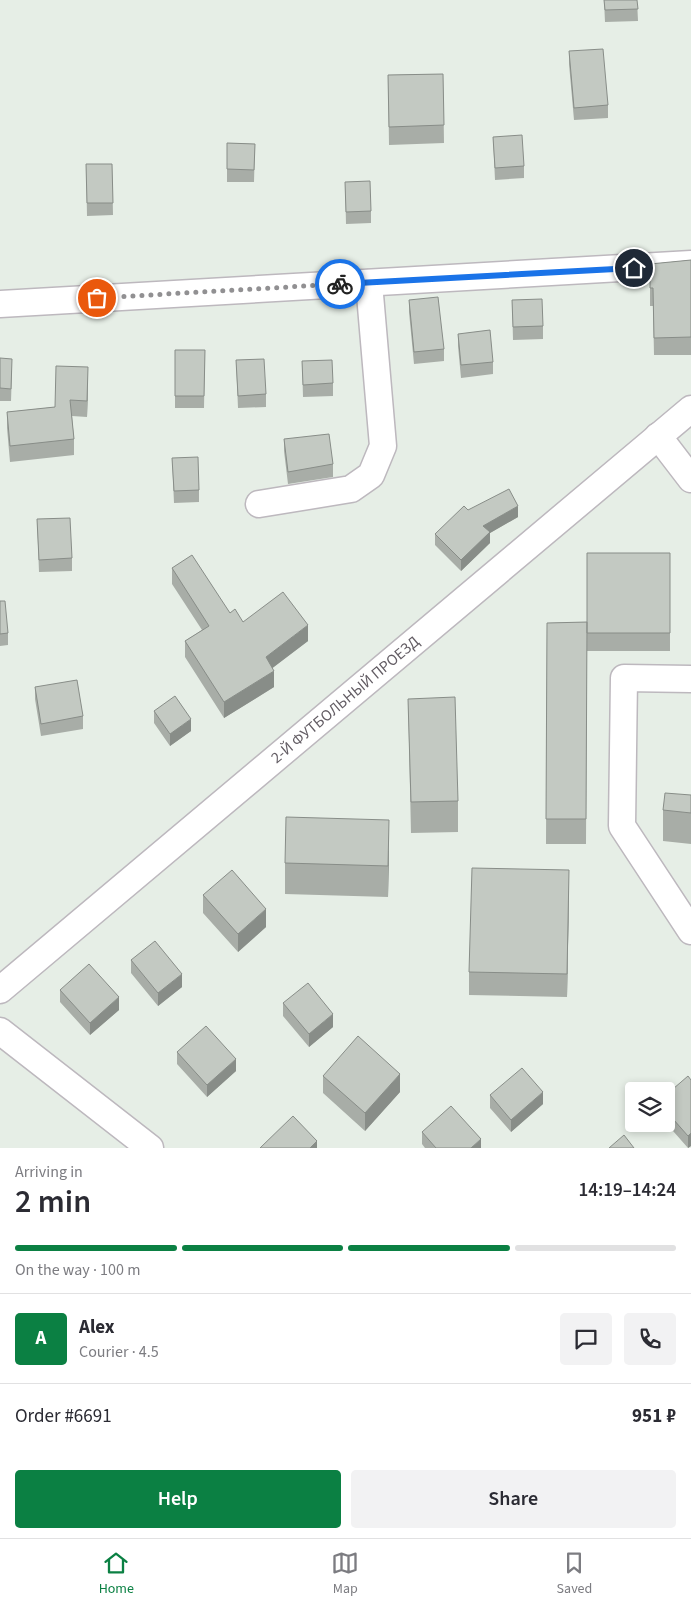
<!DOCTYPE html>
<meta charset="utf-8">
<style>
:root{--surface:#fff;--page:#f2f2f3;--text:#2b2b33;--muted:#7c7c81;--line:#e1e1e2;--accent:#0b8043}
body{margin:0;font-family:"Source Sans 3",sans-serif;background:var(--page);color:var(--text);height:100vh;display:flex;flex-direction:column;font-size:19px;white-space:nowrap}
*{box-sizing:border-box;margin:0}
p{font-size:16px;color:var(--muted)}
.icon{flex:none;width:28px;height:28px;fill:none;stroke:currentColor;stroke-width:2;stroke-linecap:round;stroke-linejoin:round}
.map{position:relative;height:1148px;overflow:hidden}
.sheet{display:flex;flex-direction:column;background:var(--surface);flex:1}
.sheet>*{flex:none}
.controls{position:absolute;left:625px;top:1082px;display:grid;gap:10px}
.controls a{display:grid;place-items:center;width:50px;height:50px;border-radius:5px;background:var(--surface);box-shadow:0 2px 8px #0003;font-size:25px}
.pin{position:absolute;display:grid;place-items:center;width:42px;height:42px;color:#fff;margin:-21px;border:2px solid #fff;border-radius:50%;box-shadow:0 1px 5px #0007}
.courier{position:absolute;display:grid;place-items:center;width:50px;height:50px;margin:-25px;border:4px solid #1a73e8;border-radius:50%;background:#fff;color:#222;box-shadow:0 1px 6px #0007}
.summary em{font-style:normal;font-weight:600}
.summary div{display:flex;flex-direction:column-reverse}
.summary{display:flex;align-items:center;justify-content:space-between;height:85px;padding:0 15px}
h1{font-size:32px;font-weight:600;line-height:38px}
.bar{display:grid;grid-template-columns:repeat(4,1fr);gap:8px 5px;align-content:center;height:60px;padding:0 15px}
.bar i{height:6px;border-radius:4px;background:var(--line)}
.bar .current{background:var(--accent)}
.bar p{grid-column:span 4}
.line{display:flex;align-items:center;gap:12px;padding:0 15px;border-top:1px solid var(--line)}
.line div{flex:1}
.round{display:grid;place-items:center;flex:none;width:52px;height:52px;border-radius:5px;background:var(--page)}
.primary-button{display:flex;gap:10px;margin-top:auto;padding:10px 15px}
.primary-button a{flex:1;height:58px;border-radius:5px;background:var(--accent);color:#fff;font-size:20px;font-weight:600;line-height:58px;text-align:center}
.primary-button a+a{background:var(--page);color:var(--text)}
.dock{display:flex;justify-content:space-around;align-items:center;height:70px;border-top:1px solid var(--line);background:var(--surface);font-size:14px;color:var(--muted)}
.dock a{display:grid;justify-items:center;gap:2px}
.dock .current{color:var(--accent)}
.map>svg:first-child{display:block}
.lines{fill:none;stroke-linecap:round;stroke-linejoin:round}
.minor-casing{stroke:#bdb8be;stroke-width:29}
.minor{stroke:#fff;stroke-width:26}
.wall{fill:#a8ada7}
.shaded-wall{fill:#888d88}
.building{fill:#c3c9c2;stroke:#888d88}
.done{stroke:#919092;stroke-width:5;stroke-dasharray:0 9}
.route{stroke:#1a73e8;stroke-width:6}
.labels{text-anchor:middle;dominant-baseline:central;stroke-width:5;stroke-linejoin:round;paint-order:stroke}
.street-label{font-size:16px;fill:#635d64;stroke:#fff}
</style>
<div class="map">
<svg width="691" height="1148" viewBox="0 0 691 1148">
<rect width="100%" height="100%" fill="#e6eee6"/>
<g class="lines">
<!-- minor casing -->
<g class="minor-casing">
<g id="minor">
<path d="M0 304 691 264"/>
<path d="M658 436 691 479"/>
<path d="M259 504 351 489 371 475 383 446 369 283"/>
<path d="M691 679 624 678 622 826 691 931"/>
<path id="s1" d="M0 990 691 409"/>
<path d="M0 1031 150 1148"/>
</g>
</g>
<!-- minor -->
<use href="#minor" class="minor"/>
</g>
<!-- wall -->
<path class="wall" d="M604 0H637L638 21 605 22Z
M569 51 608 105V118L574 120 569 64Z
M443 74 444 143 389 145 388 75Z
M493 137 524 166V178L495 180Z
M227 143 255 144 254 182H227Z
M86 164H112L113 215 87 216Z
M345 182 371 211V223L346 224Z
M691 260V355H654L653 306H650V264Z
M409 300 444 349V361L414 364 409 312Z
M512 300 543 326V339L513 340Z
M458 334 493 362V374L461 378 458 346Z
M175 350H205L204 408H175Z
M0 358 12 371 11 401H0Z
M236 360 266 394V407L238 408Z
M302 361 333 383V396L303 397Z
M88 383 87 417 72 416 74 439V455L10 462 7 428V412L55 407Z
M284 439 333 464V477L288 484 284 451Z
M172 458 199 490V502L174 503Z
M468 510 518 517 490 533V543L461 571 435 545V534Z
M37 519 72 558V571L39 572Z
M670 553V651H587V647L586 844H546L547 623 587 622Z
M172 568 230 613 243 622 308 641 272 668 274 687 224 718 185 657V641L202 630 172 584Z
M0 601 8 633V645L0 646Z
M35 687 83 716V729L41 736 35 699Z
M408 699 458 801V832L411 833Z
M154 711 191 731 170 746 154 723Z
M691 795V844L663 841V810Z
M389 851 388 897 285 894V863Z
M569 893 567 997 469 995V972Z
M203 895 266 927 238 952 203 913Z
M131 960 182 987 158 1006 131 973Z
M60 990 119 1010 90 1035 60 1002Z
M283 1003 333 1027 309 1047 283 1016Z
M177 1052 236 1071 207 1097 177 1064Z
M323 1076 400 1092 365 1131 323 1093Z
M691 1080V1146L688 1148 666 1123V1095Z
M490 1095 543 1104 511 1132 490 1108Z
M422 1132 481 1148H425L422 1144Z"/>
<!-- shaded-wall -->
<path class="shaded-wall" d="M88 367V383L87 417V401Z
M518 506V517L490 533V543L461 571V560L483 526Z
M308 625V641L266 673V657Z
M274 671V687L224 718V702Z
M191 719V731L170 746V734Z
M389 820V851L388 897V866Z
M569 870V893L567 997V974Z
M266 909V927L238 952V934Z
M182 974V987L158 1006V993Z
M119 997V1010L90 1035V1023Z
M333 1014V1027L309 1047V1034Z
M236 1059V1071L207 1097V1085Z
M400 1074V1092L365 1131V1113Z
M543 1092V1104L511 1132V1120Z
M691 1133V1146L688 1148V1136Z
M481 1139V1148H471Z
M317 1141V1148H310Z"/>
<!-- building -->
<path class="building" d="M604 0H637L638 9 605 10Z
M603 49 608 105 574 108 569 51Z
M443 74 444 125 389 127 388 75Z
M522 135 524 166 495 168 493 137Z
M227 143 255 144 254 170 227 169Z
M86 164H112L113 203H87Z
M370 181 371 211 346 212 345 182Z
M691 260V337L654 338 653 288H650V264Z
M438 297 444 349 414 352 409 300Z
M542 299 543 326 513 327 512 300Z
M490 330 493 362 461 365 458 334Z
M175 350H205L204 396H175Z
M0 358 12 359 11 389 0 388Z
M264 359 266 394 238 396 236 360Z
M332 360 333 383 303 385 302 361Z
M56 366 88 367 87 401 70 400 74 439 10 446 7 412 55 407Z
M329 434 333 464 288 472 284 439Z
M198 457 199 490 174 491 172 458Z
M509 489 518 506 483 526 490 532 461 560 435 534 464 506 468 510Z
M70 518 72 558 39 560 37 519Z
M587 553H670V633H587Z
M192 555 230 613 235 609 243 622 283 592 308 625 266 657 274 671 224 702 185 641 209 626 172 568Z
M0 601H5L8 633 0 634Z
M587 622 586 819H546L547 623Z
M77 680 83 716 41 724 35 687Z
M175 696 191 719 170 734 154 711Z
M455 697 458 801 411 802 408 699Z
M665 793 691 795V813L663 810Z
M286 817 389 820 388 866 285 863Z
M472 868 569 870 567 974 469 972Z
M232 870 266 909 238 934 203 895Z
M155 941 182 974 158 993 131 960Z
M89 964 119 997 90 1023 60 990Z
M308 983 333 1014 309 1034 283 1003Z
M206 1026 236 1059 207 1085 177 1052Z
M358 1036 400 1074 365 1113 323 1076Z
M522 1068 543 1092 511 1120 490 1095Z
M688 1076 691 1080V1133L688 1136 666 1111V1095Z
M451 1106 481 1139 471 1148H436L422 1132Z
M293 1116 317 1141 310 1148H260Z
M624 1135 634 1148H609Z"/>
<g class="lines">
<!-- done -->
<path class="done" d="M97 298 340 284"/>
<!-- route -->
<path class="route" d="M340 284 634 268"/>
</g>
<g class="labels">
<!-- street labels -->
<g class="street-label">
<text stroke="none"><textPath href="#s1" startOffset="451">2-Й ФУТБОЛЬНЫЙ ПРОЕЗД</textPath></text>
</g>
</g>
</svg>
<div class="controls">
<a><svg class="icon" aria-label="layers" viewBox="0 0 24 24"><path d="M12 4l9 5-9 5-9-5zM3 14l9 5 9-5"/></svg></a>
</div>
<div class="pin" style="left:97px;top:298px;background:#ea580c"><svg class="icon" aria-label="bag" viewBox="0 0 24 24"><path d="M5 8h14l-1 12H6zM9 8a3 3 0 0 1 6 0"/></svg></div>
<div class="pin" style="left:634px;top:268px;background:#1f2937"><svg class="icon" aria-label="home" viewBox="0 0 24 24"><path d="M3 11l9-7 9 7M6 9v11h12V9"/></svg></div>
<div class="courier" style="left:340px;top:284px"><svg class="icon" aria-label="bike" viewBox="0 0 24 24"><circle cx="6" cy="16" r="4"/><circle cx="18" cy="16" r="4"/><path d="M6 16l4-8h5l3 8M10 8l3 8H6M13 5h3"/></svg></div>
</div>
<section class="sheet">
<div class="summary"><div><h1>2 min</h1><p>Arriving in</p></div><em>14:19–14:24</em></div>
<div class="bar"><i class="current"></i><i class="current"></i><i class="current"></i><i></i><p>On the way · 100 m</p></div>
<div class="line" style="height:90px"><b class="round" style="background:var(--accent);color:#fff">A</b><div><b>Alex</b><p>Courier · 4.5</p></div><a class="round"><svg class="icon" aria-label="chat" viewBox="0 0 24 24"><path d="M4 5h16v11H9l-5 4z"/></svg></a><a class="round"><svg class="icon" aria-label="phone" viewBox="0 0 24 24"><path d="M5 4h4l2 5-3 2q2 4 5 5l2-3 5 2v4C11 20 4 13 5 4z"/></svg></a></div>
<div class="line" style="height:65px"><div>Order #6691</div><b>951 ₽</b></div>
<div class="primary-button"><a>Help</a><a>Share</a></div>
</section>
<nav class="dock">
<a class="current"><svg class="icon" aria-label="home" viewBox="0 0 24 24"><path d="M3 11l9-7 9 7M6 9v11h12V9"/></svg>Home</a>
<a><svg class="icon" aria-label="map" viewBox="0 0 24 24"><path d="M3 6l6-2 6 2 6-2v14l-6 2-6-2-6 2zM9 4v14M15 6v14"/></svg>Map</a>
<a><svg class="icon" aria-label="saved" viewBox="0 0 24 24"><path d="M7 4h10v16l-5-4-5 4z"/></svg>Saved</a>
</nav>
